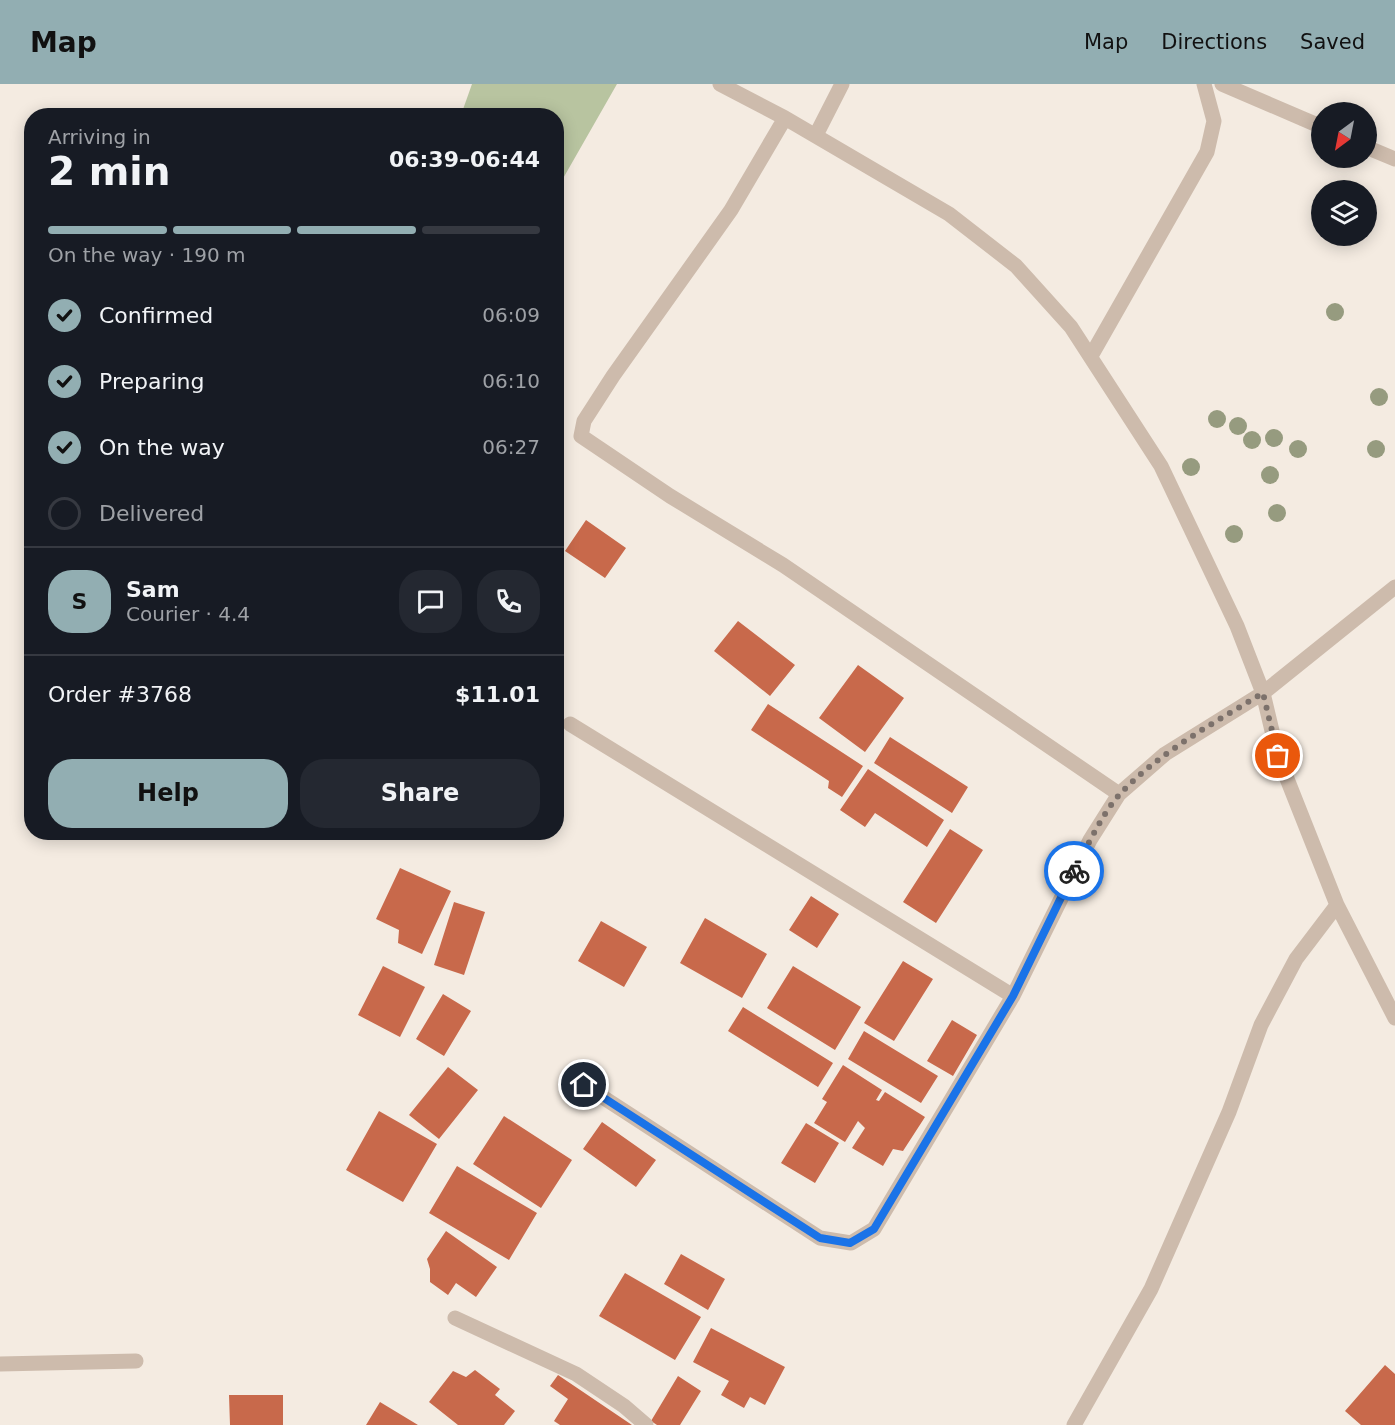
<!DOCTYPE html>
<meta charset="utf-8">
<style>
:root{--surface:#171b24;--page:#242831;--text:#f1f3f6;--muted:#9ea1a6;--line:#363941;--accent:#92aeb2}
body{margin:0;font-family:"DejaVu Sans",sans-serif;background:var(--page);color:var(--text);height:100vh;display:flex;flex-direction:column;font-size:22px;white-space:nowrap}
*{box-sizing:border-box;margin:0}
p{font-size:20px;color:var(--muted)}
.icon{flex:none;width:33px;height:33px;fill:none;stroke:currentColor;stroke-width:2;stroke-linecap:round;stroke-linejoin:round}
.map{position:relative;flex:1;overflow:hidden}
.drawer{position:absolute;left:24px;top:24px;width:540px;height:732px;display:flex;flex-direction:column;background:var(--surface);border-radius:24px;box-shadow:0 3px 15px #0003}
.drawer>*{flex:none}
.needle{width:39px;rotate:212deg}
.fabs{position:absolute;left:1311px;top:18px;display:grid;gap:12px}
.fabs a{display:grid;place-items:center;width:66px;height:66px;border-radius:50%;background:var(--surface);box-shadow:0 3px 15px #0003;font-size:30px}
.pin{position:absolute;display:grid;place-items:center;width:51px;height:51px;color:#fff;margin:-26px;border:3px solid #fff;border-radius:50%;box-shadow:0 2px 6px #0007}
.courier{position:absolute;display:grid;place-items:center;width:60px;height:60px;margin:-30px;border:4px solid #1a73e8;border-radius:50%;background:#fff;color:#222;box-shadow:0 2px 8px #0007}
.overview em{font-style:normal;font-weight:700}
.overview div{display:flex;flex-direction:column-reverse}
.overview{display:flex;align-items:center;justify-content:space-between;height:102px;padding:0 24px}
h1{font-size:39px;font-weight:700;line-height:45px}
.bar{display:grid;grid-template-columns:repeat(4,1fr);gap:9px 6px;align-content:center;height:72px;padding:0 24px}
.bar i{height:8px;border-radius:4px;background:var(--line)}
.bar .active{background:var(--accent)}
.bar p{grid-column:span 4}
.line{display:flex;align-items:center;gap:15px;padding:0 24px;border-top:2px solid var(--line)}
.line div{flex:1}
.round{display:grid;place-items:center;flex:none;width:63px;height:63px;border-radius:24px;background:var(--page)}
ol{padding:0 24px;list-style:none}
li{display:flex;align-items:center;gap:18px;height:66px}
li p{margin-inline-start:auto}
li .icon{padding:6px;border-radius:50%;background:var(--accent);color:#111;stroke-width:4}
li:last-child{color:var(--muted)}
li i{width:33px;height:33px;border:3px solid var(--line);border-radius:50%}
.action{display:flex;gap:12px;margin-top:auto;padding:12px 24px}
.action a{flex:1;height:69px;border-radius:24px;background:var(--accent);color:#111;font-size:24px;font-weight:700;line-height:69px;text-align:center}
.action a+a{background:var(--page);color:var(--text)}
header{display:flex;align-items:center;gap:36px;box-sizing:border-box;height:84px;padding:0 30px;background:var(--accent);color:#111}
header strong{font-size:28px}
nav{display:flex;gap:33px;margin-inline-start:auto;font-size:21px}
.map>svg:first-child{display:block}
.grass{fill:#b8c4a0}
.building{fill:#c8694b}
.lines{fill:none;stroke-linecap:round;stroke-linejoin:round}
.minor{stroke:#cdbbac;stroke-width:15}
.tree{fill:#969b7f}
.done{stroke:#7c716b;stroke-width:6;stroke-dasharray:0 10.8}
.route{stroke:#1a73e8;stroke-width:8}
</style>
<header>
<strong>Map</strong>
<nav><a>Map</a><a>Directions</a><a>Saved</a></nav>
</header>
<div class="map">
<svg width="1395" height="1341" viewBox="0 0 1395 1341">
<rect width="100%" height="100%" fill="#f4ebe1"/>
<!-- grass -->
<path class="grass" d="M472 0H617L557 105 556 32 461 31Z"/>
<!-- building -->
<path class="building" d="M586 436 626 464 605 494 565 467Z
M738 537 795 581 770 612 714 567Z
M858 581 904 614 865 668 819 634Z
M768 620 863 682 842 713 828 704 829 697 751 646Z
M890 653 968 703 952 729 874 679Z
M868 685 944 736 927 763 875 729 865 743 840 726Z
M950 745 983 766 936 839 903 818Z
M400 784 451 807 422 870 398 859 399 846 376 835Z
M811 812 839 830 817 864 789 846Z
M454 818 485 828 464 891 434 881Z
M705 834 767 870 742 914 680 879Z
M601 837 647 863 624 903 578 877Z
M903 877 933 895 894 957 864 939Z
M383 882 425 903 400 953 358 931Z
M793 882 861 923 835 966 767 924Z
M443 910 471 927 444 972 416 955Z
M743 923 833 979 818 1003 728 947Z
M952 936 977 951 953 992 927 977Z
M864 947 938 992 921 1019 848 975Z
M843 981 882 1006 876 1016 879 1017 885 1008 925 1033 903 1067 893 1065 883 1082 852 1064 865 1044 858 1037 845 1058 814 1039 827 1018 822 1015Z
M448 983 478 1006 439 1055 409 1031Z
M379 1027 437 1060 403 1118 346 1086Z
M504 1032 572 1076 541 1124 473 1080Z
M602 1038 656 1076 636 1103 583 1065Z
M806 1039 839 1059 815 1099 781 1079Z
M457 1082 537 1129 509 1176 429 1129Z
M446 1147 497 1183 476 1213 456 1199 448 1211 430 1198V1185L427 1175Z
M681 1170 725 1195 708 1226 664 1200Z
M625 1189 701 1233 675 1276 599 1232Z
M711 1244 785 1283 765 1321 750 1313 744 1324 721 1311 729 1297 693 1278Z
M1385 1281 1395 1290V1341H1361L1345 1327Z
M475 1286 500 1305 495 1311 515 1327 504 1341H458L429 1318 453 1287 466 1293Z
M558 1291 632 1341H560L554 1337 568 1315 550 1302Z
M678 1292 701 1307 680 1341H657L651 1337Z
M229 1311H283V1341H230Z
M380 1318 418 1341H366Z"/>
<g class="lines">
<!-- minor -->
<path class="minor" d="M720 0 785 34 949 130 1016 182 1071 243 1161 382 1237 542 1263 609 1278 672 1337 821 1395 934
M1222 0 1322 43
M785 34 731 126 613 292 584 337 581 352 670 412 783 481 1119 710
M816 51 842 0
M1366 63 1395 75
M1091 272 1207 68 1214 37 1204 0
M570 640 1013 912
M584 1001 820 1154 851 1159 874 1145 1013 912 1090 756 1119 710 1165 670 1263 609 1395 503
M455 1234 576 1290 624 1322 646 1341
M0 1280 136 1277
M1074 1341 1151 1205 1229 1028 1261 941 1296 875 1337 821"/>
</g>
<!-- trees -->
<g class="tree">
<circle cx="1335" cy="228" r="9"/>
<circle cx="1379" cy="313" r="9"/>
<circle cx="1217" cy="335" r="9"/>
<circle cx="1238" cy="342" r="9"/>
<circle cx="1274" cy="354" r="9"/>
<circle cx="1252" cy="356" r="9"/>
<circle cx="1298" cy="365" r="9"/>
<circle cx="1376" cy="365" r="9"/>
<circle cx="1191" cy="383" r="9"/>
<circle cx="1270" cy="391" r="9"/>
<circle cx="1277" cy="429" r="9"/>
<circle cx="1234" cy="450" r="9"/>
</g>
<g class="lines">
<!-- done -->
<path class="done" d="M1074 787C1086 765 1104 726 1121 709 1161 667 1214 639 1263 609L1278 672"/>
<!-- route -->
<path class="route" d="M584 1001 820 1154 850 1159 874 1145 1013 912 1074 787"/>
</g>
</svg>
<div class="fabs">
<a><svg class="needle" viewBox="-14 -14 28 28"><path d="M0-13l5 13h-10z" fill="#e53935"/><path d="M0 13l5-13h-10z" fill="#9ea1a6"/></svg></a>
<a><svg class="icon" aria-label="layers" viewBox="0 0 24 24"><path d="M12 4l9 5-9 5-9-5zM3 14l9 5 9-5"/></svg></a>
</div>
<div class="pin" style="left:1278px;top:672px;background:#ea580c"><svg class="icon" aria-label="bag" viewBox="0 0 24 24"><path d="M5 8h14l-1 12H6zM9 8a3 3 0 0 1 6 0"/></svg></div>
<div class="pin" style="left:584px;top:1001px;background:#1f2937"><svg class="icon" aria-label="home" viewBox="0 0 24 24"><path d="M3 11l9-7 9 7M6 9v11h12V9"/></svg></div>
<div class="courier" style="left:1074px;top:787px"><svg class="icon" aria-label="bike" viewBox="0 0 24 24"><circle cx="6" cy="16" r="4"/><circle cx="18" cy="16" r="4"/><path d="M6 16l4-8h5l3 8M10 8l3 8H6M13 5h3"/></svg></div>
<section class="drawer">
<div class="overview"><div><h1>2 min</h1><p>Arriving in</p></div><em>06:39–06:44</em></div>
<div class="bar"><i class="active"></i><i class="active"></i><i class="active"></i><i></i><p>On the way · 190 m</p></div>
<ol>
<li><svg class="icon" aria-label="check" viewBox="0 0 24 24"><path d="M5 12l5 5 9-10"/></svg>Confirmed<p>06:09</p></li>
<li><svg class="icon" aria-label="check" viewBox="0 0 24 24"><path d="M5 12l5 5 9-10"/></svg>Preparing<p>06:10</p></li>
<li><svg class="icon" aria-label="check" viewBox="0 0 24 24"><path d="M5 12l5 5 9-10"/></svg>On the way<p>06:27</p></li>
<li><i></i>Delivered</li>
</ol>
<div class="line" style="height:108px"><b class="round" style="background:var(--accent);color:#111">S</b><div><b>Sam</b><p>Courier · 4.4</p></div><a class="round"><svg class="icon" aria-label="chat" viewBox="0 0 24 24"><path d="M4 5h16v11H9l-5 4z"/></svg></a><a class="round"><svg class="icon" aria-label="phone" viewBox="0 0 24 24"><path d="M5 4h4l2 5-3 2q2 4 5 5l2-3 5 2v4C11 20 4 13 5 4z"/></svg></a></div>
<div class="line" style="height:78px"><div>Order #3768</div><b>$11.01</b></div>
<div class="action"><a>Help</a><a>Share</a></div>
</section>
</div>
